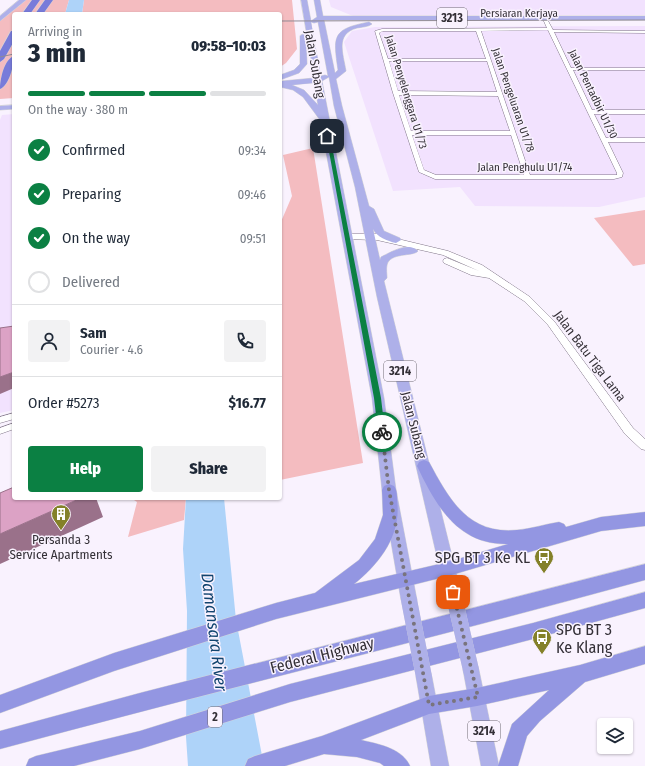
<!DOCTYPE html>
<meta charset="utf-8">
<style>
:root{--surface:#fff;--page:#f2f2f3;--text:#1f2937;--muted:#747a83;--line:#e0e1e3;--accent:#0b8043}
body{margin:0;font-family:"Fira Sans Condensed",sans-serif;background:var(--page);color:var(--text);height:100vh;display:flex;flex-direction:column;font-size:15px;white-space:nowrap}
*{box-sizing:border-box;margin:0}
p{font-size:13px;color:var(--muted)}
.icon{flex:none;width:22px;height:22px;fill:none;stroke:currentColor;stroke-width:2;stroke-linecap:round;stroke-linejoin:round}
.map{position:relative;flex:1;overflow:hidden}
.side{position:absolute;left:12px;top:12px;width:270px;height:488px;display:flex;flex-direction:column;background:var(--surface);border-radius:4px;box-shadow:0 1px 3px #0004}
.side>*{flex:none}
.controls{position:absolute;left:597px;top:718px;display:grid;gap:8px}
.controls a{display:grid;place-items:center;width:36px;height:36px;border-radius:4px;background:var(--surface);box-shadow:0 1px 3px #0004;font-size:20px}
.pin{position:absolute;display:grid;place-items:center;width:34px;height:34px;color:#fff;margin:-17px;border-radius:8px;box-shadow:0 2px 6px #0006}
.courier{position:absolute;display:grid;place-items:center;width:40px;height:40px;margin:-20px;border:3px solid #0b8043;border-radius:50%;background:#fff;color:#222;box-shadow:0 1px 5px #0007}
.headline em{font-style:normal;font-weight:800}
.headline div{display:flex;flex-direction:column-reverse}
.headline{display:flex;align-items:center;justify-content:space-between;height:68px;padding:0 16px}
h1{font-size:26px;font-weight:800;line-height:30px}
.bar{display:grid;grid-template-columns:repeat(4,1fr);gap:6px 4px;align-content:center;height:48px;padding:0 16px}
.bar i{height:5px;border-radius:3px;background:var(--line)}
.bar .current{background:var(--accent)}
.bar p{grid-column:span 4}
.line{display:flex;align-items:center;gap:10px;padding:0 16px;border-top:1px solid var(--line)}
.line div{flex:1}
.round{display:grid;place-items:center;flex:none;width:42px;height:42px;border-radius:4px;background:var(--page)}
ol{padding:0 16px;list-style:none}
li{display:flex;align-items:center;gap:12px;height:44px}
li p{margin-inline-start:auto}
li .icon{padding:4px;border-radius:50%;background:var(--accent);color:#fff;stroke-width:4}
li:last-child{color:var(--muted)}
li i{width:22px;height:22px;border:2px solid var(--line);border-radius:50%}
.button{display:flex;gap:8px;margin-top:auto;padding:8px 16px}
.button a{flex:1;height:46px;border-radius:4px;background:var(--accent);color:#fff;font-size:16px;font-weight:800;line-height:46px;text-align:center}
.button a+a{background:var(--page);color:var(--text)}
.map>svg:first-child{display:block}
.built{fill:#f2e2fe}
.green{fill:#f4bcc0}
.water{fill:#aed3f9}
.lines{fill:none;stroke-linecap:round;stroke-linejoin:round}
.minor-casing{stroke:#807588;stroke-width:1}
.tertiary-casing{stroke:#807588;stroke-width:1}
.primary-casing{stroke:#d6d6d7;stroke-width:1}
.trunk-casing{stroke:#d6d6d7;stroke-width:1}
.motorway-casing{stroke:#d6d6d7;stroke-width:1}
.minor{fill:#fff;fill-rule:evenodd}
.tertiary{fill:#fff;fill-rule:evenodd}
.primary{fill:#aeb0e9;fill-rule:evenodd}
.trunk{fill:#9396e2;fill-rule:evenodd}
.motorway{fill:#787bda;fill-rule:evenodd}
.tram{stroke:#918b95;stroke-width:1}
.primary-bridge-casing{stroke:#d6d6d7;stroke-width:16;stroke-linecap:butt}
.primary-bridge{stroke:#aeb0e9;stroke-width:16}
.shaded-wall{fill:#9a718a}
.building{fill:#dca2c5;stroke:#9a718a}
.route{fill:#0b8043}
.done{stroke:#79747d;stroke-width:4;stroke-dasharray:0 7.2}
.labels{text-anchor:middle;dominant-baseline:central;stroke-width:3;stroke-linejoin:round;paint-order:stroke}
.far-street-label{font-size:11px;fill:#343037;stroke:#f9f2fe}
.shield{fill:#f9f2fe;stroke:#6f6a73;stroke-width:1}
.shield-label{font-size:12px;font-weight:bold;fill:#343037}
.street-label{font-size:13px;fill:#343037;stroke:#f9f2fe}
.poi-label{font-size:13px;fill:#343037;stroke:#f9f2fe}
.near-poi-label{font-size:16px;fill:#343037;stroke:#f9f2fe;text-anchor:end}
.near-street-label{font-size:16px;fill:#343037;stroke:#f9f2fe}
.near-water-label{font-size:17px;font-style:italic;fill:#11446f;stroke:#f9f2fe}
</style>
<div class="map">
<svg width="645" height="766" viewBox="0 0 645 766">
<rect width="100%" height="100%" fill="#f9f2fe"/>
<!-- built -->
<path class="built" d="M329 0H645V15L353 16 331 7Z
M645 26V197L599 207 475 206 460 187 393 191 344 42 352 31 375 27Z
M14 114V410L0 413V120L2 115Z"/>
<!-- green -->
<path class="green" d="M26 0H69L65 14H14V98L0 99V21Z
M84 0H292L297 49 286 63 280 67V14H82Z
M313 148 363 463 280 480V224L292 196 283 155Z
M645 210V264L633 266 594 218Z
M131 498H186L184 520 128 537 137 502Z"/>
<!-- water -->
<path class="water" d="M69 0H84L82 14H65Z
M186 498H224L236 620 264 766H188L186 737 187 611 183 549Z"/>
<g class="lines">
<!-- minor casing -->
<g class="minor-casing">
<path id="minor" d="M544 16 546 17 553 30 645 31V33L554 32 571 68H645V70H573L592 110H645V114H594L606 138H645V142H608L623 173 622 177 614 179H435L419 172 393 93 375 31 382 29 547 28 542 17ZM548 30 617 173V175H530L481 31ZM383 31H476L486 59H388L379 33ZM389 61H487L497 92 398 91ZM399 95 498 96 510 131H411ZM412 135H511L524 175H436L424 170Z
M14 413V419L0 423V417Z
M14 423V429L0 434V428Z"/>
</g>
<!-- tertiary casing -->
<g class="tertiary-casing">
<path id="tertiary" d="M347 234H377L448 251 482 265 530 297 554 321 633 428 645 439V450L641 449 625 434 548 325 524 301 489 278 471 275 444 263 443 261 444 259 447 258 479 271 443 255 377 240 344 239 343 237Z"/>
</g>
<!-- primary casing -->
<g class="primary-casing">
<path id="primary" d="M19 0H26L0 21V16Z
M301 0H307L311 21 317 17 314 0H320L323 16H645V20H324L335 73 338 70C333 36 332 29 369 22L372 24C368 27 362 27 357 28 335 34 343 53 346 71L336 79 342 106 369 206 374 209 384 231 400 238 401 240 396 243C387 241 377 237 373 229L380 260 381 257C391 252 409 241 418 251 413 257 390 252 387 265 386 269 387 274 387 278L384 281 461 592 458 597 453 599 448 597 445 592 377 297 355 187 334 106 329 77 322 81 384 398 396 490 417 600 414 605 409 607 404 605 401 600 382 490 372 398 320 120 303 97 293 90 280 87V83L282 81 314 78ZM311 22 314 23 318 22 328 76 325 75 321 76ZM314 83 318 105 304 90 292 85Z
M303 34 306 36 307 64 299 73 280 80V75L294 70 300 64V36Z
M14 105V109L0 110V106Z
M471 662 477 664 479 670 499 766H481L463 670 465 664Z
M424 669 430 671 432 677 449 766H431L416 677 418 671Z"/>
</g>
<!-- trunk casing -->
<g class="trunk-casing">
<path id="trunk" d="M424 460 429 462C449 499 468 535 517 530 531 529 545 524 559 522L564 524 566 527 601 517 645 512V526L601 531 448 576 276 619 114 671 0 713V695L114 653 276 603 315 593 359 560 375 539 383 515 382 490 384 486 389 484 394 486C397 490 397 495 397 500 402 535 379 564 354 584L448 562 508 544C458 545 436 506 417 466L419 462Z
M645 564V580C431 639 214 691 0 749V731L140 693Z
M645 592V608L533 639 290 702 140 749 74 766H26L29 759 36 756 140 731 290 684 533 623Z
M645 646V664L585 682 540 721 527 736 518 766H498L512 724 549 690 477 706 429 714 361 740C378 744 402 748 410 766H384L380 763 357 757 324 754 285 766H245L248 759 255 756 322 736 429 696 477 688 580 665Z"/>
</g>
<!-- motorway casing -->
<g class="motorway-casing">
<path id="motorway" d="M32 0H40L30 14H22Z
M45 0H53L43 14H35Z
M11 31H14V41L4 59 0 62V51Z
M14 56C14 65 9 86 0 89 0 80 4 59 14 56Z"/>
</g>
<!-- minor -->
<use href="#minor" class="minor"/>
<!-- tertiary -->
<use href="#tertiary" class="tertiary"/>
<!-- primary -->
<use href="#primary" class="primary"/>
<!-- trunk -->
<use href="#trunk" class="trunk"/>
<!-- motorway -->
<use href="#motorway" class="motorway"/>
<!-- tram -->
<path class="tram" d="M280 21 645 20
M0 57 14 54"/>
<!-- primary-bridge casing -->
<g class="primary-bridge-casing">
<path id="primary-bridge" d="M453 592 471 670
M409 600 424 677"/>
</g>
<!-- primary-bridge -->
<use href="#primary-bridge" class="primary-bridge"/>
</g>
<!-- shaded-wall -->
<path class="shaded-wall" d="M14 372V388L0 394V377Z
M81 498H96L103 517 0 564V534Z"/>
<!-- building -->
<path class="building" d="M14 326V372L0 377V328Z
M14 487V498H81L0 534V493Z"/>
<!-- route -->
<path class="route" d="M326 135 330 136 381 398 385 432 382 434 378 432 374 398Z"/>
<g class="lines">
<!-- done -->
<path class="done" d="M382 432 389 490 429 705 478 697 453 592"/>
</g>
<!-- icons -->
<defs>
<g id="building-pin" transform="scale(1)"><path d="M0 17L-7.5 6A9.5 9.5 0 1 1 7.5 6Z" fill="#848129" stroke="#f9f2fe"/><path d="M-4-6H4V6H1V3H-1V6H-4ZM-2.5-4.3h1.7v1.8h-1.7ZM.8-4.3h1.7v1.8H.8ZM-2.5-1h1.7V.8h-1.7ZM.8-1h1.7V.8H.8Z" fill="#fff"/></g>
<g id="bus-pin" transform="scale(1)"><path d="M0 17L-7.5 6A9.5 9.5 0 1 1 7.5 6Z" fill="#848129" stroke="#f9f2fe"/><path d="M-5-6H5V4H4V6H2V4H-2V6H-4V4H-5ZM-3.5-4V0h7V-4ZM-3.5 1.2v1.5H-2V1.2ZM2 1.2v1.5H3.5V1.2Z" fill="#fff"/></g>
</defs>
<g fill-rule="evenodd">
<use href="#building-pin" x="61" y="514"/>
<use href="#bus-pin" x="544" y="557"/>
<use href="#bus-pin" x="542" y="638"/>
</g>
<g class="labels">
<!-- far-street labels -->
<g class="far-street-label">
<text x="519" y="13">Persiaran Kerjaya</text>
<text transform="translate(406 92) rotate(73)">Jalan Penyelenggara U1/73</text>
<text transform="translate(593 94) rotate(64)">Jalan Pentadbir U1/30</text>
<text transform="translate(513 100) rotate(71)">Jalan Pengeluaran U1/78</text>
<text x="525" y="167">Jalan Penghulu U1/74</text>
</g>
<!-- shield labels -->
<g class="shield">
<rect x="437" y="8" width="30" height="20" rx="3"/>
<rect x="384" y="361" width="32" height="20" rx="3"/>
<rect x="208" y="707" width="14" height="20" rx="3"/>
<rect x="468" y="721" width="32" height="20" rx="3"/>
</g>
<g class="shield-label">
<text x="452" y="18">3213</text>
<text x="400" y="371">3214</text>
<text x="215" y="717">2</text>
<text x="484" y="731">3214</text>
</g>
<!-- street labels -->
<g class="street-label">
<text transform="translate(315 64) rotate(80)">Jalan Subang</text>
<text transform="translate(590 356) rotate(53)">Jalan Batu Tiga Lama</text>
<text transform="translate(414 425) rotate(76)">Jalan Subang</text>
</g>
<!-- poi labels -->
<g class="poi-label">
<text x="61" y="539">Persanda 3<tspan x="61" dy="15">Service Apartments</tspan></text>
</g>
<!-- near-poi labels -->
<g class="near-poi-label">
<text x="530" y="557">SPG BT 3 Ke KL</text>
<text x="556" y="629" text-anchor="start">SPG BT 3<tspan x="556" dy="18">Ke Klang</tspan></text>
</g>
<!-- near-street labels -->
<g class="near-street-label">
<text transform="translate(322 655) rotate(-14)">Federal Highway</text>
</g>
<!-- near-water labels -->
<g class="near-water-label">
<text transform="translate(214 632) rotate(83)">Damansara River</text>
</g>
</g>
</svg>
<div class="controls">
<a><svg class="icon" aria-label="layers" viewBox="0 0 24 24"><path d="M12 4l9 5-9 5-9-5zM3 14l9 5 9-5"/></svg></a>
</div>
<div class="pin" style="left:453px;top:592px;background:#ea580c"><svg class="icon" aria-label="bag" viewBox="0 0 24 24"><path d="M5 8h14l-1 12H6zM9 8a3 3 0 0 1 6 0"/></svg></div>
<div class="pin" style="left:327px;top:136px;background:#1f2937"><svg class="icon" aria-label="home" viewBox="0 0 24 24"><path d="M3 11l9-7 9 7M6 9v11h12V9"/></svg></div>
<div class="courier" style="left:382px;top:432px"><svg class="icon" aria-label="bike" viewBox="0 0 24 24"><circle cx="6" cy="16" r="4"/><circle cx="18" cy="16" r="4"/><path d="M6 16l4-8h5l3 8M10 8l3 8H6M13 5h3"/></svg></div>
<section class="side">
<div class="headline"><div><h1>3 min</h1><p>Arriving in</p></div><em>09:58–10:03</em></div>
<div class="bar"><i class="current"></i><i class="current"></i><i class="current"></i><i></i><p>On the way · 380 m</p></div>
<ol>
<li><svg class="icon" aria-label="check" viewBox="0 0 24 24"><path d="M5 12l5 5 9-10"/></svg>Confirmed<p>09:34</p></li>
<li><svg class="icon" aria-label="check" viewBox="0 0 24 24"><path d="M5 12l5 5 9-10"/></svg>Preparing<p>09:46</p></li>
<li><svg class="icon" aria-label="check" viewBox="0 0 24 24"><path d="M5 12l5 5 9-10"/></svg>On the way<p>09:51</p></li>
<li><i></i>Delivered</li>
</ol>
<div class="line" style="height:72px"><a class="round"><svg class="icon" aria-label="person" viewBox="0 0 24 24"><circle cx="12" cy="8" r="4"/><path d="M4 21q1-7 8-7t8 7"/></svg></a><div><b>Sam</b><p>Courier · 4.6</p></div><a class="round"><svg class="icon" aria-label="phone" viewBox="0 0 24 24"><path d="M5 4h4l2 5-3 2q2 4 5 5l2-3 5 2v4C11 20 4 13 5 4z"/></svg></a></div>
<div class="line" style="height:52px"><div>Order #5273</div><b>$16.77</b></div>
<div class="button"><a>Help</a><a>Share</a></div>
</section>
</div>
